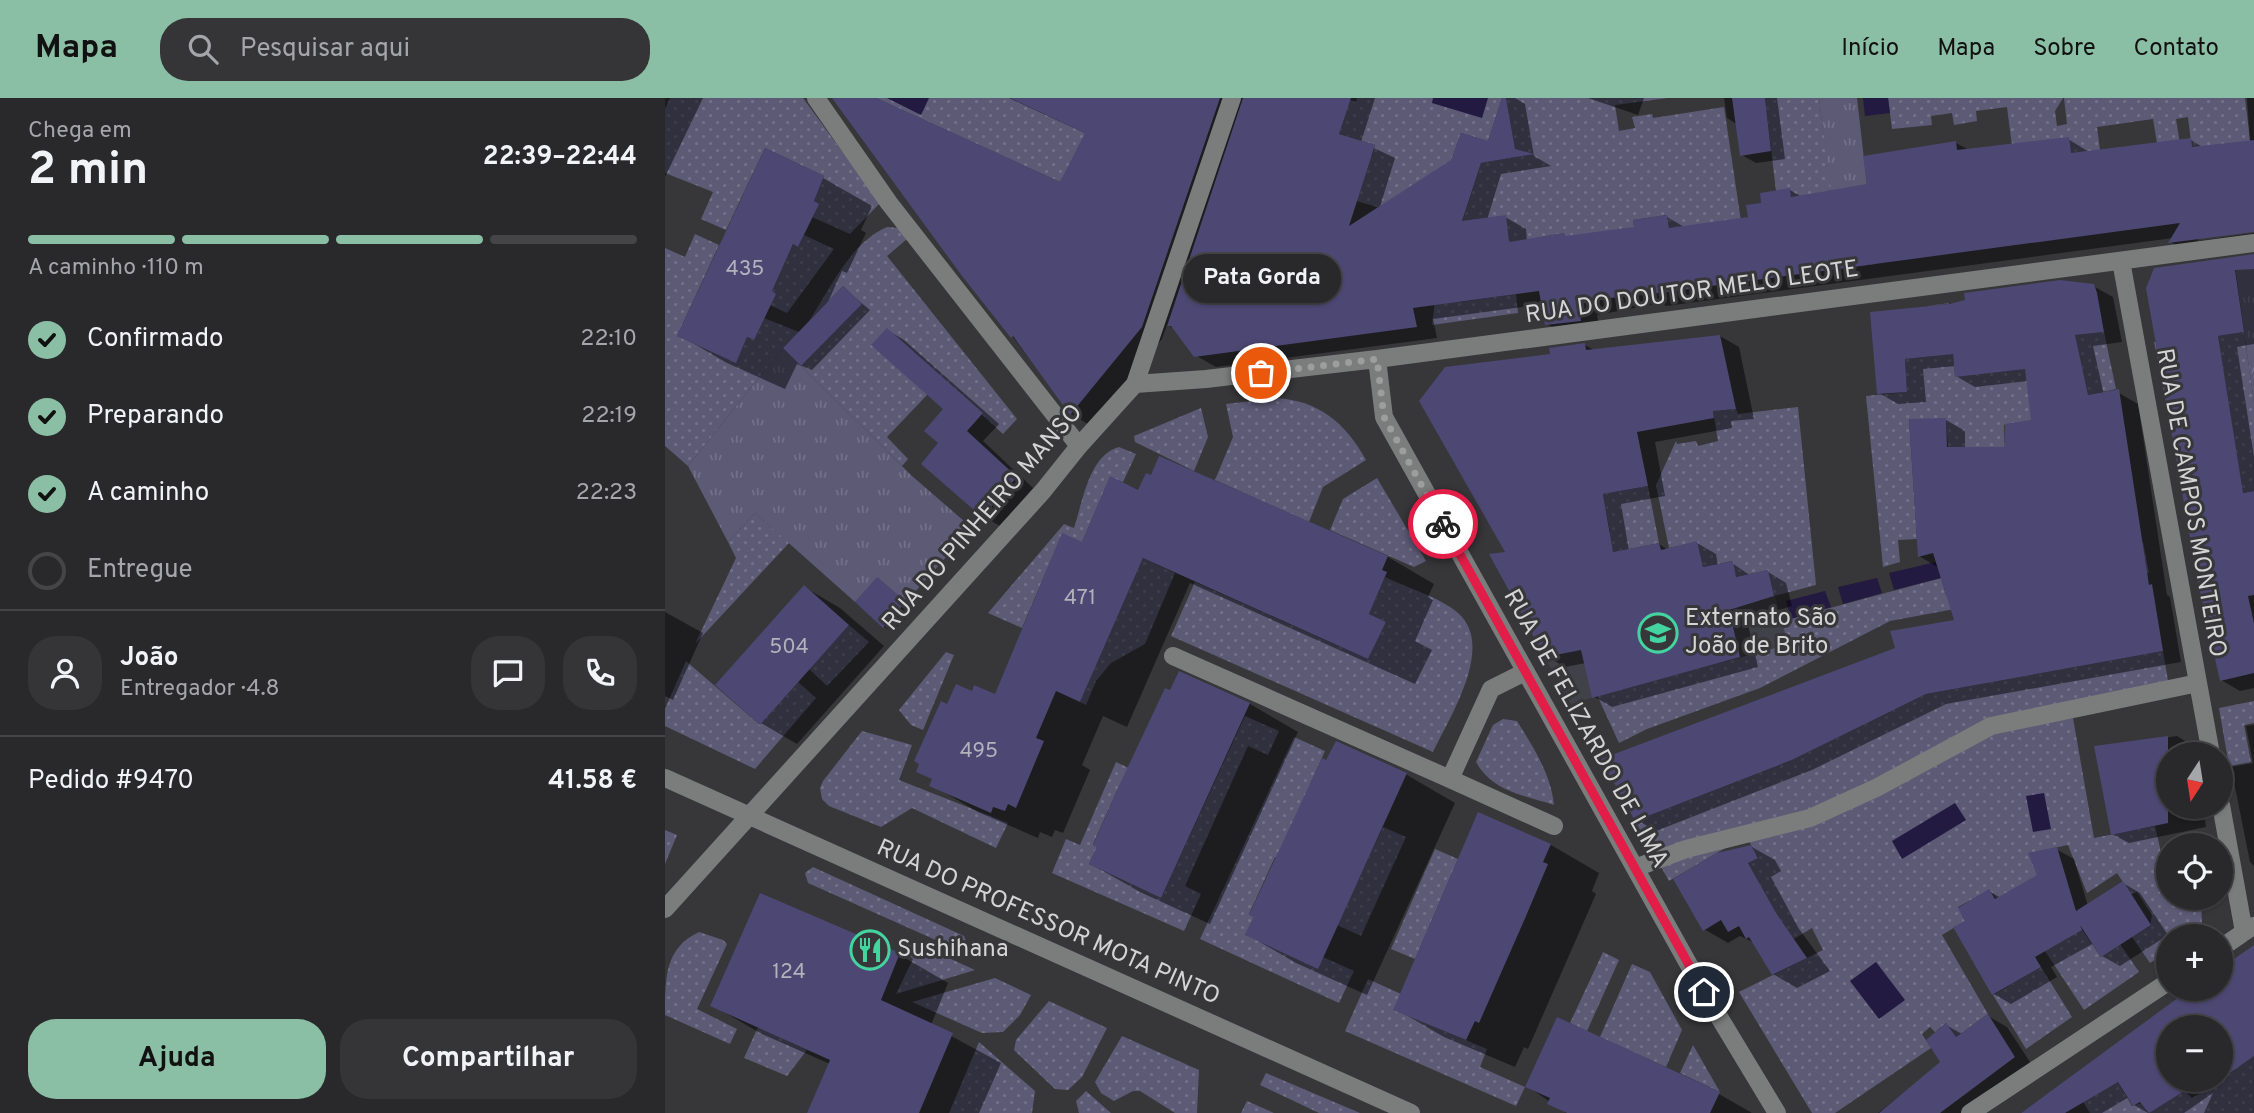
<!DOCTYPE html>
<html lang="pt">
<meta charset="utf-8">
<style>
:root{--surface:#29282b;--page:#353437;--text:#f1f3f6;--muted:#a5a6a9;--line:#454447;--accent:#8abfa5}
body{margin:0;font-family:Overpass,sans-serif;background:var(--page);color:var(--text);height:100vh;display:flex;flex-direction:column;font-size:26px;white-space:nowrap}
*{box-sizing:border-box;margin:0}
p{font-size:23px;color:var(--muted)}
.icon{flex:none;width:38px;height:38px;fill:none;stroke:currentColor;stroke-width:2;stroke-linecap:round;stroke-linejoin:round}
.map{position:relative;flex:1;overflow:hidden}
.panel{display:flex;flex-direction:column;background:var(--surface);width:665px}
.panel>*{flex:none}
.needle{width:46px;rotate:192deg}
.controls{position:absolute;left:1491px;top:644px;display:grid;gap:14px}
.controls a{display:grid;place-items:center;width:77px;height:77px;border-radius:50%;background:var(--surface);box-shadow:0 2px 5px #0004,0 0 0 2px var(--line);font-size:35px}
.pin{position:absolute;display:grid;place-items:center;width:60px;height:60px;color:#fff;margin:-30px;border:4px solid #fff;border-radius:50%;box-shadow:0 2px 7px #0007}
.courier{position:absolute;display:grid;place-items:center;width:70px;height:70px;margin:-35px;border:5px solid #e11d48;border-radius:50%;background:#fff;color:#222;box-shadow:0 2px 9px #0007}
.bubble{position:absolute;height:49px;border-radius:24px;background:var(--surface);box-shadow:0 2px 5px #0004,0 0 0 2px var(--line);font-size:23px;font-weight:700;line-height:49px;text-align:center}
.summary em{font-style:normal;font-weight:700}
.summary div{display:flex;flex-direction:column-reverse}
.summary{display:flex;align-items:center;justify-content:space-between;height:119px;padding:0 28px}
h1{font-size:46px;font-weight:700;line-height:52px}
.bar{display:grid;grid-template-columns:repeat(4,1fr);gap:10px 7px;align-content:center;height:84px;padding:0 28px}
.bar i{height:9px;border-radius:5px;background:var(--line)}
.bar .active{background:var(--accent)}
.bar p{grid-column:span 4}
.line{display:flex;align-items:center;gap:18px;padding:0 28px;border-top:2px solid var(--line)}
.line div{flex:1}
.round{display:grid;place-items:center;flex:none;width:74px;height:74px;border-radius:28px;background:var(--page)}
ol{padding:0 28px;list-style:none}
li{display:flex;align-items:center;gap:21px;height:77px}
li p{margin-inline-start:auto}
li .icon{padding:7px;border-radius:50%;background:var(--accent);color:#111;stroke-width:4}
li:last-child{color:var(--muted)}
li i{width:38px;height:38px;border:4px solid var(--line);border-radius:50%}
.cta{display:flex;gap:14px;margin-top:auto;padding:14px 28px}
.cta a{flex:1;height:80px;border-radius:28px;background:var(--accent);color:#111;font-size:28px;font-weight:700;line-height:80px;text-align:center}
.cta a+a{background:var(--page);color:var(--text)}
header{display:flex;align-items:center;gap:42px;box-sizing:border-box;height:98px;padding:0 35px;background:var(--accent);color:#111}
header strong{font-size:33px}
nav{display:flex;gap:38px;margin-inline-start:auto;font-size:24px}
.search{width:490px;height:63px;background:var(--page);display:flex;align-items:center;gap:18px;box-sizing:border-box;padding:0 24px;border-radius:28px;color:var(--muted);font-size:26px}
main{display:flex;flex:1;min-height:0}
.map>svg:first-child{display:block}
.built{fill:#414149}
.grass{fill:url(#grass-tufts)}
.garden{fill:url(#garden-dots);fill-rule:evenodd}
.water{fill:#221a41}
.shadow{fill:#0007;fill-rule:evenodd}
.building{fill:#4d4773}
.lines{fill:none;stroke-linecap:round;stroke-linejoin:round}
.minor{stroke:#7b7d7c;stroke-width:18}
.done{stroke:#9d9d9e;stroke-width:7;stroke-dasharray:0 12.6}
.route{stroke:#e11d48;stroke-width:9}
.labels{text-anchor:middle;dominant-baseline:central;stroke-width:6;stroke-linejoin:round;paint-order:stroke}
.number-label{font-size:21px;fill:#b2b1bc}
.street-label{font-size:24px;fill:#d4d4d5;stroke:#373639}
.poi-label{font-size:24px;fill:#d4d4d5;stroke:#373639;text-anchor:start}
</style>
<header>
<strong>Mapa</strong>
<div class="search"><svg class="icon" aria-label="search" viewBox="0 0 24 24"><circle cx="10" cy="10" r="6"/><path d="M15 15l6 6"/></svg>Pesquisar aqui</div>
<nav><a>Início</a><a>Mapa</a><a>Sobre</a><a>Contato</a></nav>
</header>
<main>
<section class="panel">
<div class="summary"><div><h1>2 min</h1><p>Chega em</p></div><em>22:39–22:44</em></div>
<div class="bar"><i class="active"></i><i class="active"></i><i class="active"></i><i></i><p>A caminho · 110 m</p></div>
<ol>
<li><svg class="icon" aria-label="check" viewBox="0 0 24 24"><path d="M5 12l5 5 9-10"/></svg>Confirmado<p>22:10</p></li>
<li><svg class="icon" aria-label="check" viewBox="0 0 24 24"><path d="M5 12l5 5 9-10"/></svg>Preparando<p>22:19</p></li>
<li><svg class="icon" aria-label="check" viewBox="0 0 24 24"><path d="M5 12l5 5 9-10"/></svg>A caminho<p>22:23</p></li>
<li><i></i>Entregue</li>
</ol>
<div class="line" style="height:126px"><a class="round"><svg class="icon" aria-label="person" viewBox="0 0 24 24"><circle cx="12" cy="8" r="4"/><path d="M4 21q1-7 8-7t8 7"/></svg></a><div><b>João</b><p>Entregador · 4.8</p></div><a class="round"><svg class="icon" aria-label="chat" viewBox="0 0 24 24"><path d="M4 5h16v11H9l-5 4z"/></svg></a><a class="round"><svg class="icon" aria-label="phone" viewBox="0 0 24 24"><path d="M5 4h4l2 5-3 2q2 4 5 5l2-3 5 2v4C11 20 4 13 5 4z"/></svg></a></div>
<div class="line" style="height:91px"><div>Pedido #9470</div><b>41.58 €</b></div>
<div class="cta"><a>Ajuda</a><a>Compartilhar</a></div>
</section>
<div class="map">
<svg width="1589" height="1015" viewBox="0 0 1589 1015">
<defs>
<pattern id="grass-tufts" width="24" height="20" patternUnits="userSpaceOnUse" patternTransform="scale(1.75)"><rect width="24" height="20" fill="#5d5a76"/><path d="M3 7l-1-3M5 7V3M7 7l1-3M15 17l-1-3M17 17v-4M19 17l1-3" fill="none" stroke="#737189"/></pattern>
<pattern id="garden-dots" width="8" height="8" patternUnits="userSpaceOnUse" patternTransform="scale(1.75)"><rect width="8" height="8" fill="#5d5a76"/><path d="M2 2h.1M6 6h.1" fill="none" stroke="#737189" stroke-width="1.8" stroke-linecap="round"/></pattern>
</defs>
<rect width="100%" height="100%" fill="#373639"/>
<!-- built -->
<path class="built" d="M1103 472 1124 547 940 595 906 607 860 523Z"/>
<!-- grass -->
<path class="grass" d="M1154 0H1192L1211 166 1175 171Z
M1589 158V305L1569 161Z
M118 250 247 378 307 430 241 504 213 480 190 504 90 415 63 444 23 368Z"/>
<!-- garden -->
<path class="garden" d="M5 0H138L215 105 185 136 147 119 153 106 149 103 159 78 100 50 61 132 36 121 48 94 0 75V11Z
M211 0H345L423 36 395 84Z
M692 0H837L823 43 796 35 784 69 729 114 573 68 659 44 707 58 710 47 674 36 685 2 691 4Z
M841 0H1003L950 7 954 33 970 30 967 19 987 16 988 20 1059 9 1080 150 1004 130 1002 117 968 122 979 197 946 200 937 151 900 138 899 135 865 141 795 204 851 196 853 215 767 227 779 129 794 133 816 65 851 59Z
M1100 0H1154L1166 92 1127 107 1125 91 1111 93Z
M1223 0H1398L1390 13 1392 28 1402 26 1399 0H1580L1586 50 1507 55 1504 43 1492 45 1488 21 1432 29 1435 52 1349 64 1342 9 1311 13 1312 23 1289 27 1287 15 1266 18 1267 27 1227 31ZM1523 19 1526 44 1515 46 1511 21Z
M222 129 235 130 242 141 222 158 352 321 338 336 248 253 262 297 222 339 243 361 237 368 136 268 197 206 178 188 144 223C165 191 185 145 222 129Z
M30 136 54 147 12 238 71 264 82 239 89 242 99 220 134 234 118 250 23 368 0 348V150L20 159Z
M139 137 169 151 122 215 105 207 107 193 128 146 133 149Z
M1284 205 1290 278 1337 273 1371 252 1375 321 1339 327 1341 404 1283 349 1281 321H1244L1252 441 1233 442 1235 464 1218 469 1201 298 1242 294 1240 261 1268 258 1263 208Z
M1552 226 1554 238 1579 234 1589 305V393L1558 398 1515 374 1489 244 1510 241Z
M1439 234 1451 291 1423 297 1400 238Z
M611 300C654 303 680 324 701 362L658 389 644 424 550 382 568 339 561 306Z
M1133 309 1151 487 1109 498 1103 472 1071 479 1067 463 1038 469 1032 444 1004 450 991 387 1011 343 1012 346 1031 343 1033 348 1053 343 1048 313 1071 311 1073 316Z
M536 310 543 339 529 373 470 344 469 338Z
M454 349 471 356 458 384 445 379 417 444 397 436 357 530 323 515 399 426 409 430C418 403 424 357 454 349Z
M712 380 761 463 749 469 665 432 678 401Z
M983 388 994 445 949 454 951 466 914 440 945 434 938 396Z
M90 415 124 445 30 546 71 460 63 444Z
M1478 444 1484 475 1225 523 1095 590 982 631 954 645 932 597 1123 547 1117 523 1276 480 1281 497Z
M478 460 510 475 480 546 446 565 431 583 421 607 415 604Z
M720 479C742 490 775 499 793 515 831 548 784 620 768 654L506 538 530 484 703 561 721 524 704 516Z
M184 527 204 544 162 588 144 571Z
M1498 553 1503 583 1329 620V635L1408 620 1429 740 1490 728 1503 785V800H1536L1537 828 1525 838H1503V853L1485 865 1467 839 1485 828 1487 817 1472 794 1466 796 1452 775 1422 795 1403 747 1364 755 1436 859 1455 846 1474 874 1419 912 1380 853 1324 792 1293 809 1300 823 1277 837 1323 916 1291 939 1281 925 1270 934 1265 929 1257 936 1266 950 1170 1015H1147L1074 894 1158 852 1147 830 1129 841 1114 822 1083 765 1093 759 1081 738 1004 783 970 723 1125 663 1261 596Z
M281 554 289 557 258 632 246 627 234 612Z
M21 563 95 627 133 584 151 600 90 671 0 628V611Z
M1589 603V625L1579 627 1586 664 1564 668 1554 610Z
M580 618 614 633 603 657 583 648 520 788 536 796 519 833 387 775 401 741 415 747 451 664 468 672 454 688 428 746 432 749 424 766 496 800Z
M838 621 852 623C868 649 886 676 889 707 859 697 828 694 811 664L828 627Z
M197 633 247 647 234 682 343 725 331 750 247 710 216 729 164 708 157 701 155 690 158 683Z
M629 639 660 653 630 720 616 761 610 759 584 816 589 819 580 837 658 859 689 873 674 905 535 841Z
M718 729 741 739 696 838 672 827Z
M0 732 12 737 0 766Z
M770 751 793 761 750 861 726 851Z
M148 769 299 838 303 848 293 852 143 785 140 775Z
M34 834 58 842 62 846 32 911 72 931 65 946 0 917C0 879 0 850 34 834Z
M240 840 310 872 231 896 248 861 236 850Z
M938 854 954 862 922 933 905 925Z
M967 866 985 874 1017 932 1001 969 935 939Z
M1376 869 1407 919 1361 951 1328 897Z
M330 880 366 897 355 917 338 934 317 935 247 904Z
M703 881 736 896 729 912 822 951 815 969 860 989 851 1008 680 933Z
M384 903 442 930 417 979 403 992 390 991 349 952 351 942Z
M93 929 142 952 122 978 79 960Z
M457 938 534 972 532 1015H510L475 993H468L449 1003 436 995 430 984Z
M314 944 370 993 367 1015H284Z
M1028 947 1055 994 1015 975Z
M1574 952 1589 955V1015H1425L1411 993 1453 984 1467 1008 1519 992 1527 1000 1556 982 1558 979 1556 965Z
M601 975 695 1015H654L595 987Z
M421 993 446 1015H414L411 1003Z
M582 1003 609 1015H576Z"/>
<!-- water -->
<path class="water" d="M222 0H264L256 17Z
M768 0H823L817 20 767 5Z
M1198 0H1223L1225 15 1200 18Z
M1271 464 1276 480 1229 492 1224 475Z
M1212 480 1217 495 1178 506 1173 489Z
M1160 493 1166 509 1126 521 1121 503Z
M1379 695 1386 731 1368 734 1361 698Z
M1290 705 1301 722 1237 761 1227 743Z
M1211 864 1240 902 1214 921 1185 883Z"/>
<!-- shadow -->
<path class="shadow" d="M0 0H38L0 79Z
M168 0H206L396 86 422 36 344 0H710L696 44 730 60 714 112 824 45 839 0H850L860 6 869 58 886 68 836 76 822 122 840 119 861 131 862 143 971 131 1002 119 1021 130 1085 121 1098 106 1125 92 1137 99 1204 87 1291 45 1304 52 1403 41 1424 54 1526 42 1539 50 1585 44 1582 0H1589V132L1533 139V143L1589 135V147L1525 156 1506 144 1508 140 1001 208 997 205 932 217 935 234 902 238 882 226 879 206 768 221 772 240 551 269 530 257 512 232 502 227 497 241 426 328 406 316Z
M923 0H979L973 17Z
M1059 0H1112L1120 61 1091 65 1077 57 1073 27 1062 20Z
M158 80 207 108 196 132 201 135 182 175 177 173 162 206 178 190 205 212 147 272 132 266 120 291 62 265 14 237Z
M1589 158V246L1572 249 1589 359V590L1575 593 1556 582 1491 246 1484 182 1490 171Z
M1428 188 1448 199 1457 244 1428 248 1439 297 1454 295 1473 306 1502 497 1505 499 1516 564 1281 606 1147 672 991 733 972 722 1233 551 1291 524 1274 470 1254 458 1281 322 1300 333V351H1342L1368 324 1363 283 1310 289 1291 278V268L1258 271 1261 304 1233 306 1214 295 1207 215Z
M222 232 239 242 334 326 318 343 368 390 335 428 318 418 281 311Z
M1055 238 1074 249 1089 321 1066 323 1067 330 990 344 1000 398 956 406 964 453 994 446 1003 452 1032 445 1051 456 1053 468 1067 465 1086 478 1103 474 1121 485 1127 508 1082 522 1093 569 947 609 928 598 921 565 900 569 881 558 843 455 887 257 920 247 929 252Z
M495 360 723 459 769 486 763 499 768 502 750 543 767 552 750 586 525 485 462 629 438 618 417 667 425 672 398 735 390 732 387 739 375 734 373 740 313 714 267 687 283 608 308 595 330 598 417 447 487 380Z
M213 482 249 511 228 534 219 529Z
M139 489 175 510 219 548 132 646 96 625Z
M0 514 38 535 8 602 0 598Z
M515 575 585 606 633 634 545 826 475 794 426 766Z
M1589 627V768L1585 764 1566 669 1588 665 1581 628Z
M1512 638 1528 648 1530 656H1503V709H1538L1541 729 1464 745 1447 736 1431 650Z
M671 645 742 677 790 705 702 897 631 865 583 837Z
M814 717 886 747 934 775 927 793 931 796 863 951 859 949 850 969 779 939 731 911Z
M1528 740 1537 747H1516Z
M1085 748 1110 762 1116 773 1106 779 1134 831 1165 873 1132 890 1108 876 1090 845 1075 838 1063 845 1039 831Z
M1391 751 1409 761 1423 808 1458 785 1475 795 1503 837 1455 868 1437 858 1429 845 1386 869 1392 879 1346 906 1329 896 1302 823 1324 793 1336 800 1374 778Z
M1503 756V780L1499 759Z
M96 797 235 857 283 885 266 927 336 965 314 1015H144L165 966 95 935 47 907Z
M1589 851V1015H1539L1548 995 1519 1015H1483L1469 1007 1464 999 1437 1015H1356L1532 891H1556V874ZM1503 929H1556V982H1503Z
M1323 918 1342 929 1369 970 1310 1015H1213L1278 964 1281 927 1297 936Z
M862 988 1054 996 1087 1015H901Z"/>
<!-- building -->
<path class="building" d="M167 0H211L395 84 420 35 345 0H555L477 229 405 317 348 238 346 240 297 178Z
M578 0H686L674 36 710 47 684 128 786 62 796 35 823 43 837 0H841L850 51 869 56 816 65 797 123 841 117 844 144 899 135 900 138 969 129 968 122 1002 117 1004 130 1083 119 1081 107 1096 105 1095 95 1125 90 1126 99 1202 86 1198 58 1291 43 1292 52 1404 39 1406 55 1526 40 1527 49 1589 42V134L1503 145 1515 125 979 197 978 194 913 206 916 223 880 227 874 193 748 210 752 229 529 259 506 228H502Z
M1067 0H1100L1106 53 1075 58Z
M100 50 159 78 149 103 154 106 133 149 128 146 107 193 111 196 89 242 82 239 71 265 12 238Z
M1589 156V171L1570 172 1579 234 1553 238 1578 395 1589 393V497L1583 498 1589 525V575L1555 583 1533 485 1481 190 1489 170Z
M1395 182 1429 186 1432 195 1439 234 1410 237 1423 297 1454 291 1484 487 1487 486 1498 553 1261 596 1127 662 970 723 936 661 1230 550 1225 533 1289 522 1268 455 1253 459 1244 321 1281 320 1282 349H1340V326L1366 322 1360 271 1290 279 1288 256 1240 261 1242 294 1212 296 1205 214 1284 206 1300 202 1299 195Z
M178 188 197 206 136 268 118 250Z
M222 230 318 315 302 333 352 379 317 419 256 366 273 345 259 333 278 311 206 247Z
M1055 237 1071 311 1048 313 1049 320 972 334 983 388 938 396 948 454 994 445 996 452 1032 443 1038 469 1068 463 1071 479 1103 472 1109 498 1064 512 1075 559 927 600 916 552 880 559 824 456 840 454 754 303 780 269 885 256 884 250 920 245 921 252Z
M494 358 723 458 717 472 722 474 704 516 721 524 703 561 478 460 415 604 391 593 371 640 379 643 351 710 343 706 340 713 328 709 326 715 264 688 267 681 251 674 254 666 249 663 276 603 282 606 291 586 307 593 309 587 330 596 397 435 417 444 445 378 473 392 481 375 486 377Z
M212 479 241 504 218 530 190 504Z
M139 487 184 527 95 627 50 587Z
M514 573 585 605 496 800 424 766 432 749 428 747 454 688 500 590 505 592Z
M1503 638V725L1446 737 1429 648Z
M671 643 742 675 653 871 580 837 589 819 584 817 611 759 657 660 661 662Z
M813 714 886 746 878 764 883 766 858 825 814 925 810 923 801 942 728 912Z
M1086 747 1093 760 1083 765 1111 815 1142 860 1107 877 1084 839 1081 841 1074 828 1063 834 1056 822 1038 833 1008 781 1052 755Z
M1392 749 1411 813 1458 783 1486 827 1436 859 1415 827 1417 832 1370 859 1376 869 1327 897 1288 829 1300 823 1293 810 1324 791 1330 801 1372 777 1363 755Z
M95 795 235 855 216 902 288 935 254 1015H142L165 962 45 908Z
M1589 847V958L1556 981V929H1503V982H1537L1484 1015 1475 1004 1468 1008 1453 984 1400 1015H1356L1525 891H1556V870Z
M1323 916 1350 959 1275 1015H1214L1275 964 1261 942 1281 925 1291 939Z
M892 919 1055 994 1045 1015H902L882 1006 885 1000 860 989Z"/>
<g class="lines">
<!-- minor -->
<path class="minor" d="M151 0 224 105 414 348
M1456 163 1546 656
M712 261 719 319 1039 894 1112 1015
M470 286 541 281 712 261 1589 145
M508 558 785 681 826 591 860 574
M0 680 746 1015
M785 681 889 728
M1556 707 1579 834
M970 770 1021 751 1145 720 1211 690 1326 628 1533 585
M0 811 378 393 414 348 470 286 567 0
M1556 850 1588 828
M1305 1015 1503 884"/>
</g>
<g class="lines">
<!-- done -->
<path class="done" d="M596 275 712 261 719 319 778 426"/>
<!-- route -->
<path class="route" d="M778 426 1039 894"/>
</g>
<!-- icons -->
<defs>
<g id="school-ring" transform="scale(2.0125)"><circle r="9.5" fill="#373639" stroke="#43d4a0" stroke-width="1.5"/><path d="M0-5L7-2L0 1L-7-2ZM-4 1L0 2.5L4 1V4Q0 6-4 4Z" fill="#43d4a0"/></g>
<g id="restaurant-ring" transform="scale(2.0125)"><circle r="9.5" fill="#373639" stroke="#43d4a0" stroke-width="1.5"/><path d="M-5-6h1v4h1v-4h1v4h1v-4h1v5L-1.5 .5V6h-2V.5L-5-1ZM5-6V6H3V1.5H1.5Q1.5-4 5-6Z" fill="#43d4a0"/></g>
</defs>
<g fill-rule="evenodd">
<use href="#school-ring" x="993" y="535"/>
<use href="#restaurant-ring" x="205" y="852"/>
</g>
<g class="labels">
<!-- number labels -->
<g class="number-label">
<text x="80" y="171">435</text>
<text x="415" y="500">471</text>
<text x="124" y="549">504</text>
<text x="314" y="653">495</text>
<text x="124" y="874">124</text>
</g>
<!-- street labels -->
<g class="street-label">
<text transform="translate(1027 195) rotate(-8)">RUA DO DOUTOR MELO LEOTE</text>
<text transform="translate(1525 405) rotate(80)">RUA DE CAMPOS MONTEIRO</text>
<text transform="translate(318 420) rotate(-49)">RUA DO PINHEIRO MANSO</text>
<text transform="translate(920 631) rotate(61)">RUA DE FELIZARDO DE LIMA</text>
<text transform="translate(383 825) rotate(24)">RUA DO PROFESSOR MOTA PINTO</text>
</g>
<!-- poi labels -->
<g class="poi-label">
<text x="1020" y="521">Externato São<tspan x="1020" dy="28">João de Brito</tspan></text>
<text x="232" y="852">Sushihana</text>
</g>
</g>
</svg>
<div class="controls">
<a><svg class="needle" viewBox="-14 -14 28 28"><path d="M0-13l5 13h-10z" fill="#e53935"/><path d="M0 13l5-13h-10z" fill="#a5a6a9"/></svg></a>
<a><svg class="icon" aria-label="locate" viewBox="0 0 24 24"><circle cx="12" cy="12" r="6"/><path d="M12 2v4M12 18v4M2 12h4M18 12h4"/></svg></a>
<a>+</a>
<a>−</a>
</div>
<div class="pin" style="left:596px;top:275px;background:#ea580c"><svg class="icon" aria-label="bag" viewBox="0 0 24 24"><path d="M5 8h14l-1 12H6zM9 8a3 3 0 0 1 6 0"/></svg></div>
<div class="pin" style="left:1039px;top:894px;background:#1f2937"><svg class="icon" aria-label="home" viewBox="0 0 24 24"><path d="M3 11l9-7 9 7M6 9v11h12V9"/></svg></div>
<div class="courier" style="left:778px;top:426px"><svg class="icon" aria-label="bike" viewBox="0 0 24 24"><circle cx="6" cy="16" r="4"/><circle cx="18" cy="16" r="4"/><path d="M6 16l4-8h5l3 8M10 8l3 8H6M13 5h3"/></svg></div>
<div class="bubble" style="left:518px;top:156px;width:158px">Pata Gorda</div>
</div>
</main>
